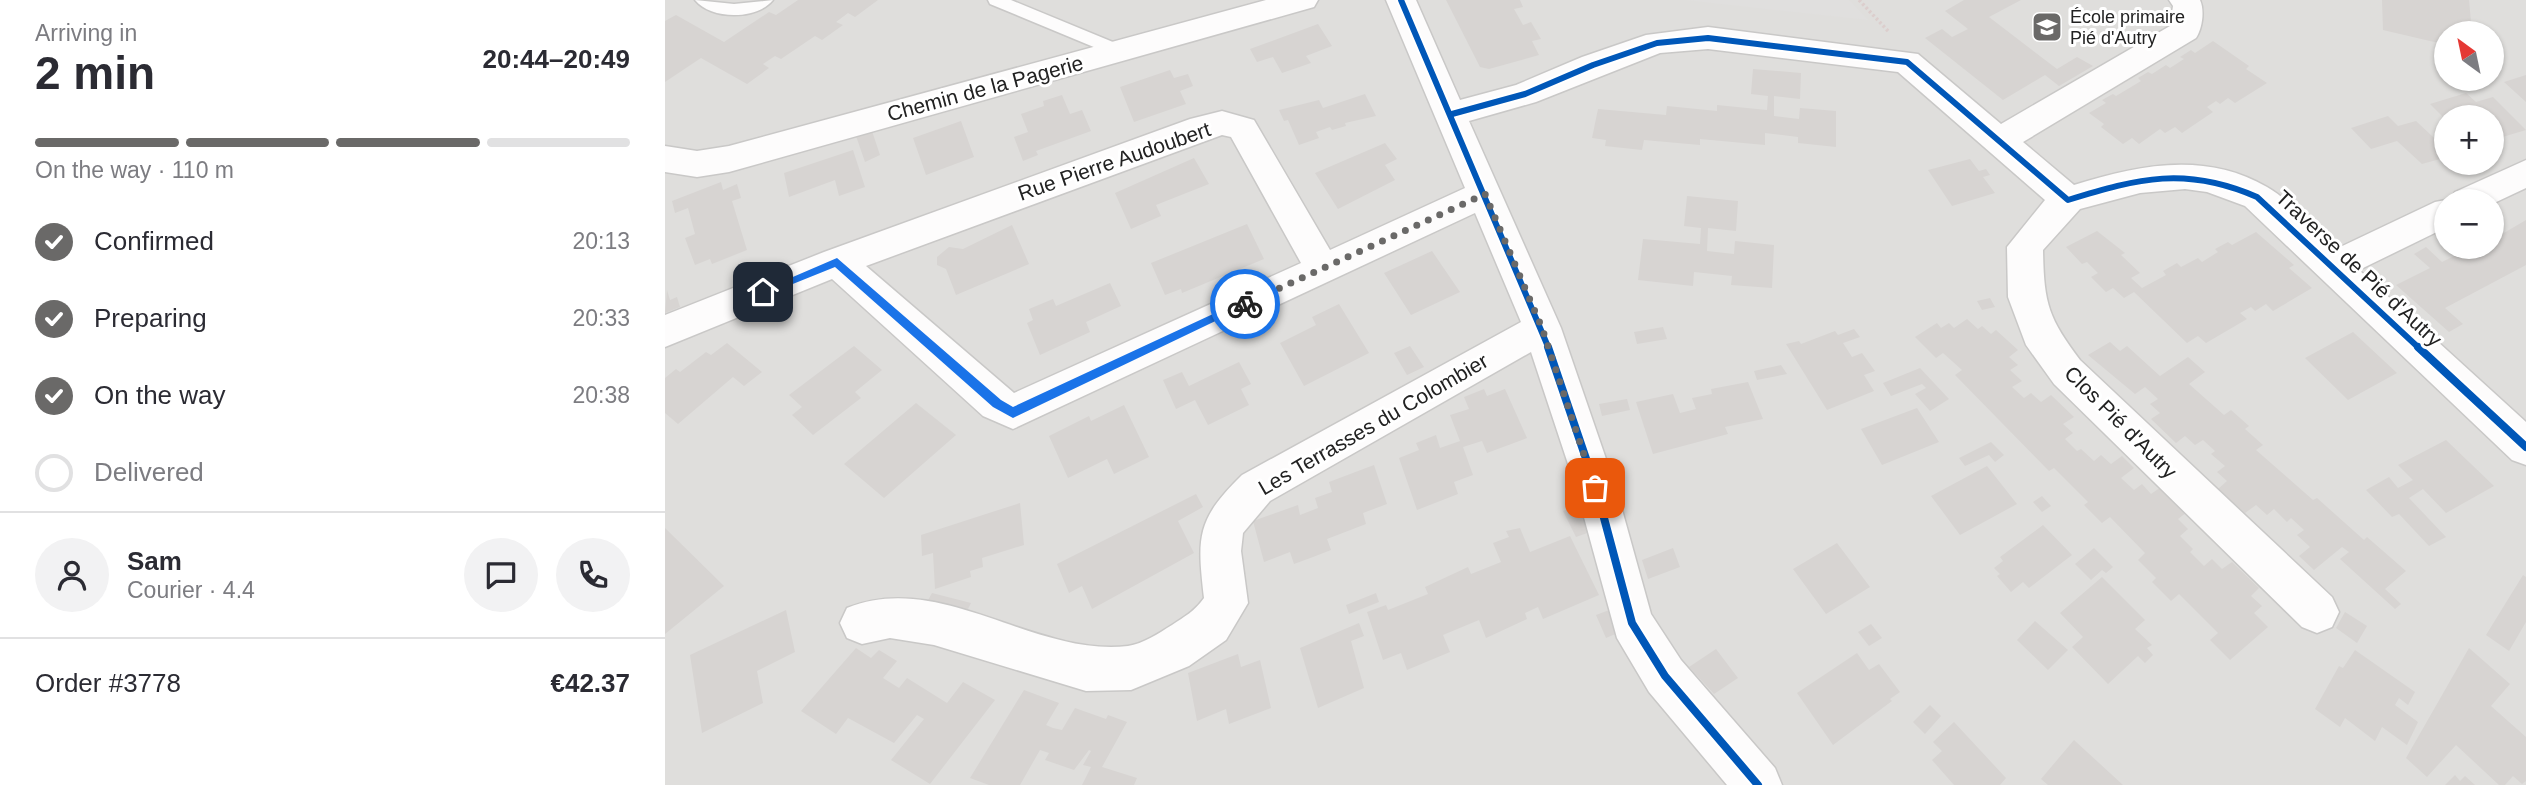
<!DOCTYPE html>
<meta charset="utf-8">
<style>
:root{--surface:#fff;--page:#f2f2f3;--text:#2b2b33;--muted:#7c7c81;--line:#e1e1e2;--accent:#6a6968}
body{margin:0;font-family:Arial,sans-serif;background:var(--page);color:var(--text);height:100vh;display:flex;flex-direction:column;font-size:26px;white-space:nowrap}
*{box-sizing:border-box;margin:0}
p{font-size:23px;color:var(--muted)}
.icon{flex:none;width:38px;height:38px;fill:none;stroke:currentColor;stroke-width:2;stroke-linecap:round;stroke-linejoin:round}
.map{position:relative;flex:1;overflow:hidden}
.drawer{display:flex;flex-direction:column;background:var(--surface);width:665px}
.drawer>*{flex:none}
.needle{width:46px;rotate:327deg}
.controls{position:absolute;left:1769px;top:21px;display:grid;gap:14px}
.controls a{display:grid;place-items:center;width:70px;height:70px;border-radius:50%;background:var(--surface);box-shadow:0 2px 5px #0004;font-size:35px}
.pin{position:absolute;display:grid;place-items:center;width:60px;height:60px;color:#fff;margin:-30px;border-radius:14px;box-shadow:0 4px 10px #0006}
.courier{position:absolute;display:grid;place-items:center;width:70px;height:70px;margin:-35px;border:5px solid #1a73e8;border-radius:50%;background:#fff;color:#222;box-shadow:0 2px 9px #0007}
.summary em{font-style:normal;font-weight:600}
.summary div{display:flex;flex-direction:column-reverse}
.summary{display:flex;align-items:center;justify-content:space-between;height:119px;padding:0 35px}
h1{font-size:46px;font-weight:600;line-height:52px}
.bar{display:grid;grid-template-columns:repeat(4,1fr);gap:10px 7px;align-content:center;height:84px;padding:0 35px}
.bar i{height:9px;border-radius:5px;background:var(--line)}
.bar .active{background:var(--accent)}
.bar p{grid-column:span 4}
.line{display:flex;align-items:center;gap:18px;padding:0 35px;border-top:2px solid var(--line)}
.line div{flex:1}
.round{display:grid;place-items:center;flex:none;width:74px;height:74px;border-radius:37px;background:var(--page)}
ol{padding:0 35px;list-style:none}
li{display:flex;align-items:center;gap:21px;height:77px}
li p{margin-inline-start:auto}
li .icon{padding:7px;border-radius:50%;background:var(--accent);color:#fff;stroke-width:4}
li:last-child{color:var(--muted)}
li i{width:38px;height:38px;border:4px solid var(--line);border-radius:50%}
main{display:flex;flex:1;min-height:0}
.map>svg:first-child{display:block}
.residential{fill:#dfdedc;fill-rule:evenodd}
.parking{fill:#e0dfde}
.building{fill:#d7d4d2}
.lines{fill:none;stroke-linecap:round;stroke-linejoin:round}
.service-casing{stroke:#c9c8c7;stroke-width:3}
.minor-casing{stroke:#c9c8c7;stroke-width:3}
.path{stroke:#dccecd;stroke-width:3.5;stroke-dasharray:2.5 2.5;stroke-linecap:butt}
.service{fill:#fdfcfc;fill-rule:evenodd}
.minor{fill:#fdfcfc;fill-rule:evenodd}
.cycleway-far1-casing{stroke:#fff;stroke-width:10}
.cycleway-casing{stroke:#fff;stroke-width:12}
.cycleway-far1{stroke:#0057b8;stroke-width:6}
.cycleway{stroke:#0057b8;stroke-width:8}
.route{fill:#1a73e8}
.done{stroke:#6a6968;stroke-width:7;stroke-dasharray:0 12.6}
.labels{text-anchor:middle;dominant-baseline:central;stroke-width:6;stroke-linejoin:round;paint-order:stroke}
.far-poi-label{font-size:18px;fill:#222;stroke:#fff;text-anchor:start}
.street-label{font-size:21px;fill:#222;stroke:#fff}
</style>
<main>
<section class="drawer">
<div class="summary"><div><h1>2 min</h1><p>Arriving in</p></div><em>20:44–20:49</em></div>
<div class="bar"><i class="active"></i><i class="active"></i><i class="active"></i><i></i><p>On the way · 110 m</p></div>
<ol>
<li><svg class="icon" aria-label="check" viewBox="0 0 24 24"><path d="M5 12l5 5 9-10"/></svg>Confirmed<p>20:13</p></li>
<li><svg class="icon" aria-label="check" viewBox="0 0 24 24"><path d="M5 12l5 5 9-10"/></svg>Preparing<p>20:33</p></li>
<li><svg class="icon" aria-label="check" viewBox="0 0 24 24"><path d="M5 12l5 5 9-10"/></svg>On the way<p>20:38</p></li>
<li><i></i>Delivered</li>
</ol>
<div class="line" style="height:126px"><a class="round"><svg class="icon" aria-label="person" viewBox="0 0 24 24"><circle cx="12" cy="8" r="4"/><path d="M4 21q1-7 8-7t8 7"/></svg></a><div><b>Sam</b><p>Courier · 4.4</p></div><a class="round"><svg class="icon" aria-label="chat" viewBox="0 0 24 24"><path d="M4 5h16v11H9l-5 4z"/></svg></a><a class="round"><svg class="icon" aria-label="phone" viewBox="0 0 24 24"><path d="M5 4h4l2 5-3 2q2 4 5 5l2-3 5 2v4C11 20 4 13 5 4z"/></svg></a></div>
<div class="line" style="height:91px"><div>Order #3778</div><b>€42.37</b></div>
</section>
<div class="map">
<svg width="1861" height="785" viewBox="0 0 1861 785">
<rect width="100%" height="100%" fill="#f0eeeb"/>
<!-- residential -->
<path class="residential" d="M0 0H1861V785H0ZM1782 33H1827V79H1782ZM1782 117H1827V163H1782ZM1782 201H1827V247H1782Z"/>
<!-- parking -->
<path class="parking" d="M1020 0H1184L1203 20Z"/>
<!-- building -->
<path class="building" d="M133 0H213L190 17 183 13 171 22 178 25 157 40 150 36 116 59 110 56 98 64 104 68 82 84 36 58 0 82V21L11 15 59 42 104 12 111 15Z
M781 0H855L858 7 849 9 858 25 866 22 876 39 867 41 874 55 824 69 815 67Z
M1299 0H1356L1324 17 1392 69 1412 57 1428 66 1394 86 1380 75 1338 100 1260 38 1277 29 1287 37 1303 29 1280 11Z
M1717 0H1804L1807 33H1782V45L1718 30Z
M653 24 667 46 641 56 646 63 617 73 608 57 592 62 585 49Z
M1548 41 1584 66 1581 69 1602 83 1570 103 1563 98 1555 104 1551 101 1542 107 1548 112 1517 133 1510 127 1500 133 1495 129 1474 144 1467 138 1458 144 1436 127 1439 124 1424 113 1441 103 1437 100 1448 94 1451 96 1476 81 1473 78 1483 72 1487 74 1501 65 1505 68 1519 59 1515 57 1526 50 1530 53Z
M1088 69 1136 73 1135 99 1109 96V116L1134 119 1135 108 1171 111V147L1133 143V137L1100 133V145L1035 139V145L979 140 977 150 940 146 941 140 927 138 933 109 1001 115 1002 106 1052 111V105L1102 110 1103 96 1086 94Z
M505 70 509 78 523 74 528 86 515 91 521 104 469 122 455 87Z
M1861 75V102L1839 82Z
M1801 93 1811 102 1828 97 1861 130 1834 138 1827 131V117H1782V121L1765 104Z
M700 94 711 116 680 123 681 126 667 130 665 127 651 132 654 138 634 145 623 120 619 121 614 110 654 100 658 108Z
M397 95 405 114 417 110 426 131 371 151 373 155 358 161 349 137 363 132 356 114 379 106 378 101Z
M1723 116 1733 126 1751 121 1782 150V157L1757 164 1732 141 1706 149 1686 128Z
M296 121 309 157 261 175 248 138Z
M207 131 215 155 200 162 191 136Z
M720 143 732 159 720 165 730 180 673 209 650 173Z
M188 150 200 187 174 196 170 180 124 197 119 173Z
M529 158 544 184 491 205 496 216 466 229 450 193Z
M1305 159 1314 171 1321 169 1325 175 1318 177 1330 193 1287 206 1263 170Z
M56 182 58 190 72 184 76 198 67 201 82 250 47 264 45 259 30 265 20 238 30 234 23 208 10 213 7 201Z
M1022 196 1073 201 1071 231 1043 228 1042 251 1069 254 1070 241 1109 245 1107 288 1066 285 1067 276 1029 272 1028 286 973 280 978 239 1035 244 1036 228 1019 226Z
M1861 220V265L1780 308 1798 324 1784 332 1731 285 1765 268 1749 254 1761 247 1777 262 1807 247H1827V240Z
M582 224 599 259 517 293 516 289 500 295 486 263Z
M347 225 364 264 291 295 281 269 272 265V257L284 247 298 249Z
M1432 231 1460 253 1456 255 1475 273 1466 278 1477 288 1501 275 1498 271 1512 263 1516 267 1533 258 1537 262 1553 252 1550 249 1563 242 1567 245 1591 232 1629 265 1624 268 1647 288 1608 311 1601 304 1590 311 1586 307 1575 313 1582 319 1541 343 1533 336 1522 343 1469 292 1459 298 1448 288 1441 292 1426 277 1433 273 1422 262 1417 264 1401 247Z
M767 251 795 292 746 315 719 273Z
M445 283 456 306 421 322 425 332 375 355 362 323 368 320 364 309 388 299 391 306Z
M2 290 5 300 12 297 15 307 0 313Z
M1325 298 1330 307 1317 310 1312 301Z
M674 304 704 353 639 386 615 343 651 325 647 317Z
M1302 319 1313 329 1317 326 1326 334 1331 330 1353 350 1344 357 1353 365 1345 370 1357 381 1347 387 1359 398 1366 393 1376 402 1386 395 1409 417 1398 424 1408 433 1400 439 1412 451 1416 449 1429 461 1436 455 1446 464 1457 456 1469 468 1456 478 1469 490 1477 484 1486 494 1496 487 1522 512 1513 519 1523 529 1515 536 1528 549 1525 552 1539 566 1547 559 1557 569 1567 562 1594 588 1586 596 1597 606 1589 613 1603 627 1565 660 1545 640 1553 633 1514 594 1506 601 1487 582 1491 578 1473 560 1480 553 1445 517 1437 523 1419 505 1423 502 1389 468 1384 471 1290 375 1297 370 1278 353 1271 358 1250 337 1272 323 1276 328 1284 323 1289 328Z
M998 327 1002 339 972 344 969 332Z
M1189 329 1195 337 1178 343 1187 357 1197 353 1210 371 1199 375 1209 391 1162 410 1121 344 1134 341 1136 344 1170 331 1173 335Z
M1688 332 1732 373 1683 400 1640 358Z
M1445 342 1455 351 1462 346 1495 376 1523 357 1540 372 1524 384 1559 415 1566 410 1584 426 1580 429 1598 445 1591 450 1648 500 1652 498 1699 540 1702 537 1741 571 1720 589 1736 604 1730 609 1675 559 1684 552 1677 547 1649 570 1634 556 1645 547 1632 535 1639 530 1626 518 1622 522 1609 509 1602 515 1591 505 1580 513 1553 489 1562 481 1552 472 1560 466 1546 454 1550 451 1538 440 1530 445 1520 436 1511 443 1486 419 1495 413 1485 404 1493 399 1480 387 1470 394 1423 355Z
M62 343 97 372 79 386 68 377 13 424 0 413V378L11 369 15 372 41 352 46 355Z
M189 346 217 370 190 392 196 398 148 435 127 415 137 407 124 395Z
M745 346 759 367 742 375 729 353Z
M574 362 586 384 576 389 584 405 543 425 530 400 511 409 498 380 517 372 524 386Z
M1116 365 1122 374 1092 380 1089 371Z
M1255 368 1284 399 1265 411 1250 394 1261 388 1257 384 1226 396 1218 383Z
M1083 382 1098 419 1060 427 1063 434 988 454 971 402 1008 394 1015 413 1031 409 1027 398 1047 394 1046 389Z
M819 389 822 396 840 389 862 438 822 453 817 441 798 447 808 475 789 482 793 494 752 510 734 458 754 450 751 443 771 435 775 448 795 441 785 415 804 409 799 397Z
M962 399 965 410 937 416 934 404Z
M251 403 291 435 219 498 179 464Z
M459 405 484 457 449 474 442 459 403 478 384 436 424 416 426 421Z
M1252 408 1274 442 1217 465 1196 429Z
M1781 440 1829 486 1781 513 1758 489 1744 498 1781 537 1764 546 1734 514 1727 517 1701 490 1724 477 1733 488 1748 480 1733 465Z
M1326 442 1339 455 1330 462 1324 455 1300 466 1294 458Z
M709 465 722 504 698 513 701 524 662 539 666 550 648 557 629 564 625 552 599 562 588 521 633 505 635 515 653 508 650 498 667 492 664 482Z
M1322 466 1352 504 1295 535 1266 496Z
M531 494 538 507 513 521 529 553 427 609 417 586 404 593 392 564Z
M1377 496 1386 506 1377 512 1368 502Z
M355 503 359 545 317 558 318 567 305 571 306 577 270 589 268 553 257 556 256 535Z
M916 503 925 532 911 537 898 511Z
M1378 525 1407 555 1364 588 1358 582 1346 592 1332 576 1335 574 1329 568 1338 561 1335 557Z
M0 528 59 586 0 634Z
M855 528 865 552 905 536 934 595 878 619 873 607 860 613 862 619 821 638 814 620 778 635 785 652 742 670 736 653 718 660 702 612 721 605 723 610 763 594 760 587 803 567 806 574 836 562 828 543 844 537 841 531Z
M1172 543 1205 587 1161 614 1128 569Z
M1008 548 1015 567 983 579 977 560Z
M1429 548 1448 567 1441 573 1437 570 1426 580 1410 564Z
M1858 575 1861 577V622L1844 651 1821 635Z
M1437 577 1480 620 1470 629 1487 645 1482 648 1488 655 1480 663 1473 656 1443 684 1407 647 1418 637 1395 613Z
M267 593 306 603 297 621 257 611Z
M711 593 714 602 684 614 681 605Z
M947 609 955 632 941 638 931 615Z
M121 610 130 652 92 671 98 703 37 733 25 655Z
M1680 612 1702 626 1692 643 1671 628Z
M1370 621 1403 650 1383 670 1352 640Z
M694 623 699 636 686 641 699 688 653 708 635 648Z
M1206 624 1217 638 1204 646 1193 632Z
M191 648 206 658 214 650 232 661 218 678 234 688 242 678 282 703 298 682 330 700 265 784 226 760 259 719 252 715 229 743 183 718 171 734 136 711Z
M1804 648 1845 684 1826 706 1861 737V781L1857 784 1848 776 1840 785H1834L1791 745 1762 777 1741 758Z
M1051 649 1073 678 1049 694 1024 667Z
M1690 650 1750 692 1743 705 1734 698 1730 705 1753 722 1742 745 1717 727 1710 741 1680 718 1675 727 1650 709 1674 666 1678 668Z
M1192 653 1204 670 1214 664 1235 692 1225 699 1227 701 1168 745 1132 693Z
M573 654 576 667 595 660 606 708 564 724 561 709 532 721 523 673Z
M359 690 394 703 381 725 388 728 397 730 410 708 441 719 443 715 462 722 437 767 472 778 469 785H417L426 767 418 765 426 751 424 750 409 770 380 760 384 753 375 750 355 785H324L305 778Z
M1265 705 1276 716 1260 734 1248 722Z
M1289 722 1341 778 1335 785H1289L1267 760 1277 751 1268 742Z
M1409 740 1458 785H1383L1376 779Z
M1790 775 1795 781 1800 776 1810 785H1780Z"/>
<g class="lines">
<!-- service casing -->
<g class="service-casing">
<path id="service" d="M30 0 69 4 108 0C92 20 46 20 30 0Z
M323 0H346L460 47 462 51 454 57 448 55 325 4Z"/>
</g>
<!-- minor casing -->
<g class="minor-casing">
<path id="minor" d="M601 0H653L649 7 64 172 32 177 0 172V146L32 151 64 146Z
M721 0H751L795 100 851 85 917 57 981 35 1043 27 1253 54 1336 124 1505 26 1508 6 1504 0H1535C1540 11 1537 29 1531 38L1358 142 1409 185C1473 165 1540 151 1602 187 1625 200 1651 230 1671 249L1770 202 1786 199 1790 192 1861 160V188L1827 204V201H1782V227L1694 270 1861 422V465L1847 460 1580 206 1542 192 1520 189 1475 193 1415 209 1378 250C1379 304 1383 317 1415 360L1667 597 1674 612 1667 627 1652 633 1637 627 1389 384 1361 345 1343 297 1342 247 1380 200 1233 72 1043 49 995 53 871 102 804 121 896 328 951 488 986 614 1016 660 1110 768 1117 785H1062L984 692 952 638 911 488 866 352 605 501 578 533 576 551 583 603 561 640 524 666 466 690 421 691 269 645 225 638 197 644 182 638 175 623 182 608C276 570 368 657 463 646 478 644 494 633 507 625 519 617 530 611 539 598 532 537 531 520 577 475L856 322 810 213 348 429 318 416 167 279 0 347V315L159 252 525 119 557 111 589 120 665 250 800 188ZM557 135 566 137 636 263 349 393 201 266Z"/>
</g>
<!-- path -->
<path class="path" d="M1194 0 1224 32"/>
<!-- service -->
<use href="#service" class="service"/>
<!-- minor -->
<use href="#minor" class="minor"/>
<!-- cycleway-far1 casing -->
<g class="cycleway-far1-casing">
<path id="cycleway-far1" d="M736 0 884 349
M787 114 860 94 928 65 992 43 1043 38 1242 62 1403 200C1474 178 1521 166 1592 197L1755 349"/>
</g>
<!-- cycleway casing -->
<g class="cycleway-casing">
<path id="cycleway" d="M883 347 931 488 967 623 1000 676 1093 785
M1753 347 1861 447"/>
</g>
<!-- cycleway-far1 -->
<use href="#cycleway-far1" class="cycleway-far1"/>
<!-- cycleway -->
<use href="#cycleway" class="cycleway"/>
</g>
<!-- route -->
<path class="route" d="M172 258 336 400 348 407 576 301 580 300 586 304 348 418 328 407 170 267 98 296 93 292Z"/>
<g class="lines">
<!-- done -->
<path class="done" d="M580 304 820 194 877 328 930 488"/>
</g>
<!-- icons -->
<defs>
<g id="school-square" transform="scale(1.575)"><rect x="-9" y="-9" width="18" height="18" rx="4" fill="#6a6968" stroke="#fff"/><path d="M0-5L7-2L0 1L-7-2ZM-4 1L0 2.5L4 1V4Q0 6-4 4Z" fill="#fff"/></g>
</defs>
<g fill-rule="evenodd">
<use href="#school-square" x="1382" y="27"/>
</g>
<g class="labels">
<!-- far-poi labels -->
<g class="far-poi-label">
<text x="1405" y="17">École primaire<tspan x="1405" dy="21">Pié d'Autry</tspan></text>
</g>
<!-- street labels -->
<g class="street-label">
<text transform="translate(320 88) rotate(-15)">Chemin de la Pagerie</text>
<text transform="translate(449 161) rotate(-19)">Rue Pierre Audoubert</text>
<text transform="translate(1694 268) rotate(43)">Traverse de Pié d'Autry</text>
<text transform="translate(1456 422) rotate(45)">Clos Pié d'Autry</text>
<text transform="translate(708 424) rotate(-30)">Les Terrasses du Colombier</text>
</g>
</g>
</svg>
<div class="controls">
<a><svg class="needle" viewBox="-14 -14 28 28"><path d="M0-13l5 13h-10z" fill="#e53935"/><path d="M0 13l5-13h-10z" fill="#7c7c81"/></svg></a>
<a>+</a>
<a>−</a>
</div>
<div class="pin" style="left:930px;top:488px;background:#ea580c"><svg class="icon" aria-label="bag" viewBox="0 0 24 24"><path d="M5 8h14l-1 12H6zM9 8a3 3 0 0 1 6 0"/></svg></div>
<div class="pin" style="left:98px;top:292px;background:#1f2937"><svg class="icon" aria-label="home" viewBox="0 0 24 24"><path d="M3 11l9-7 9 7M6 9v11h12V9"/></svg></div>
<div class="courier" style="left:580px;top:304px"><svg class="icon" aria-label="bike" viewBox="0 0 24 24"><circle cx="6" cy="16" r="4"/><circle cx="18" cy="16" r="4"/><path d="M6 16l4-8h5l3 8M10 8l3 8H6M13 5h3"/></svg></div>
</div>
</main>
